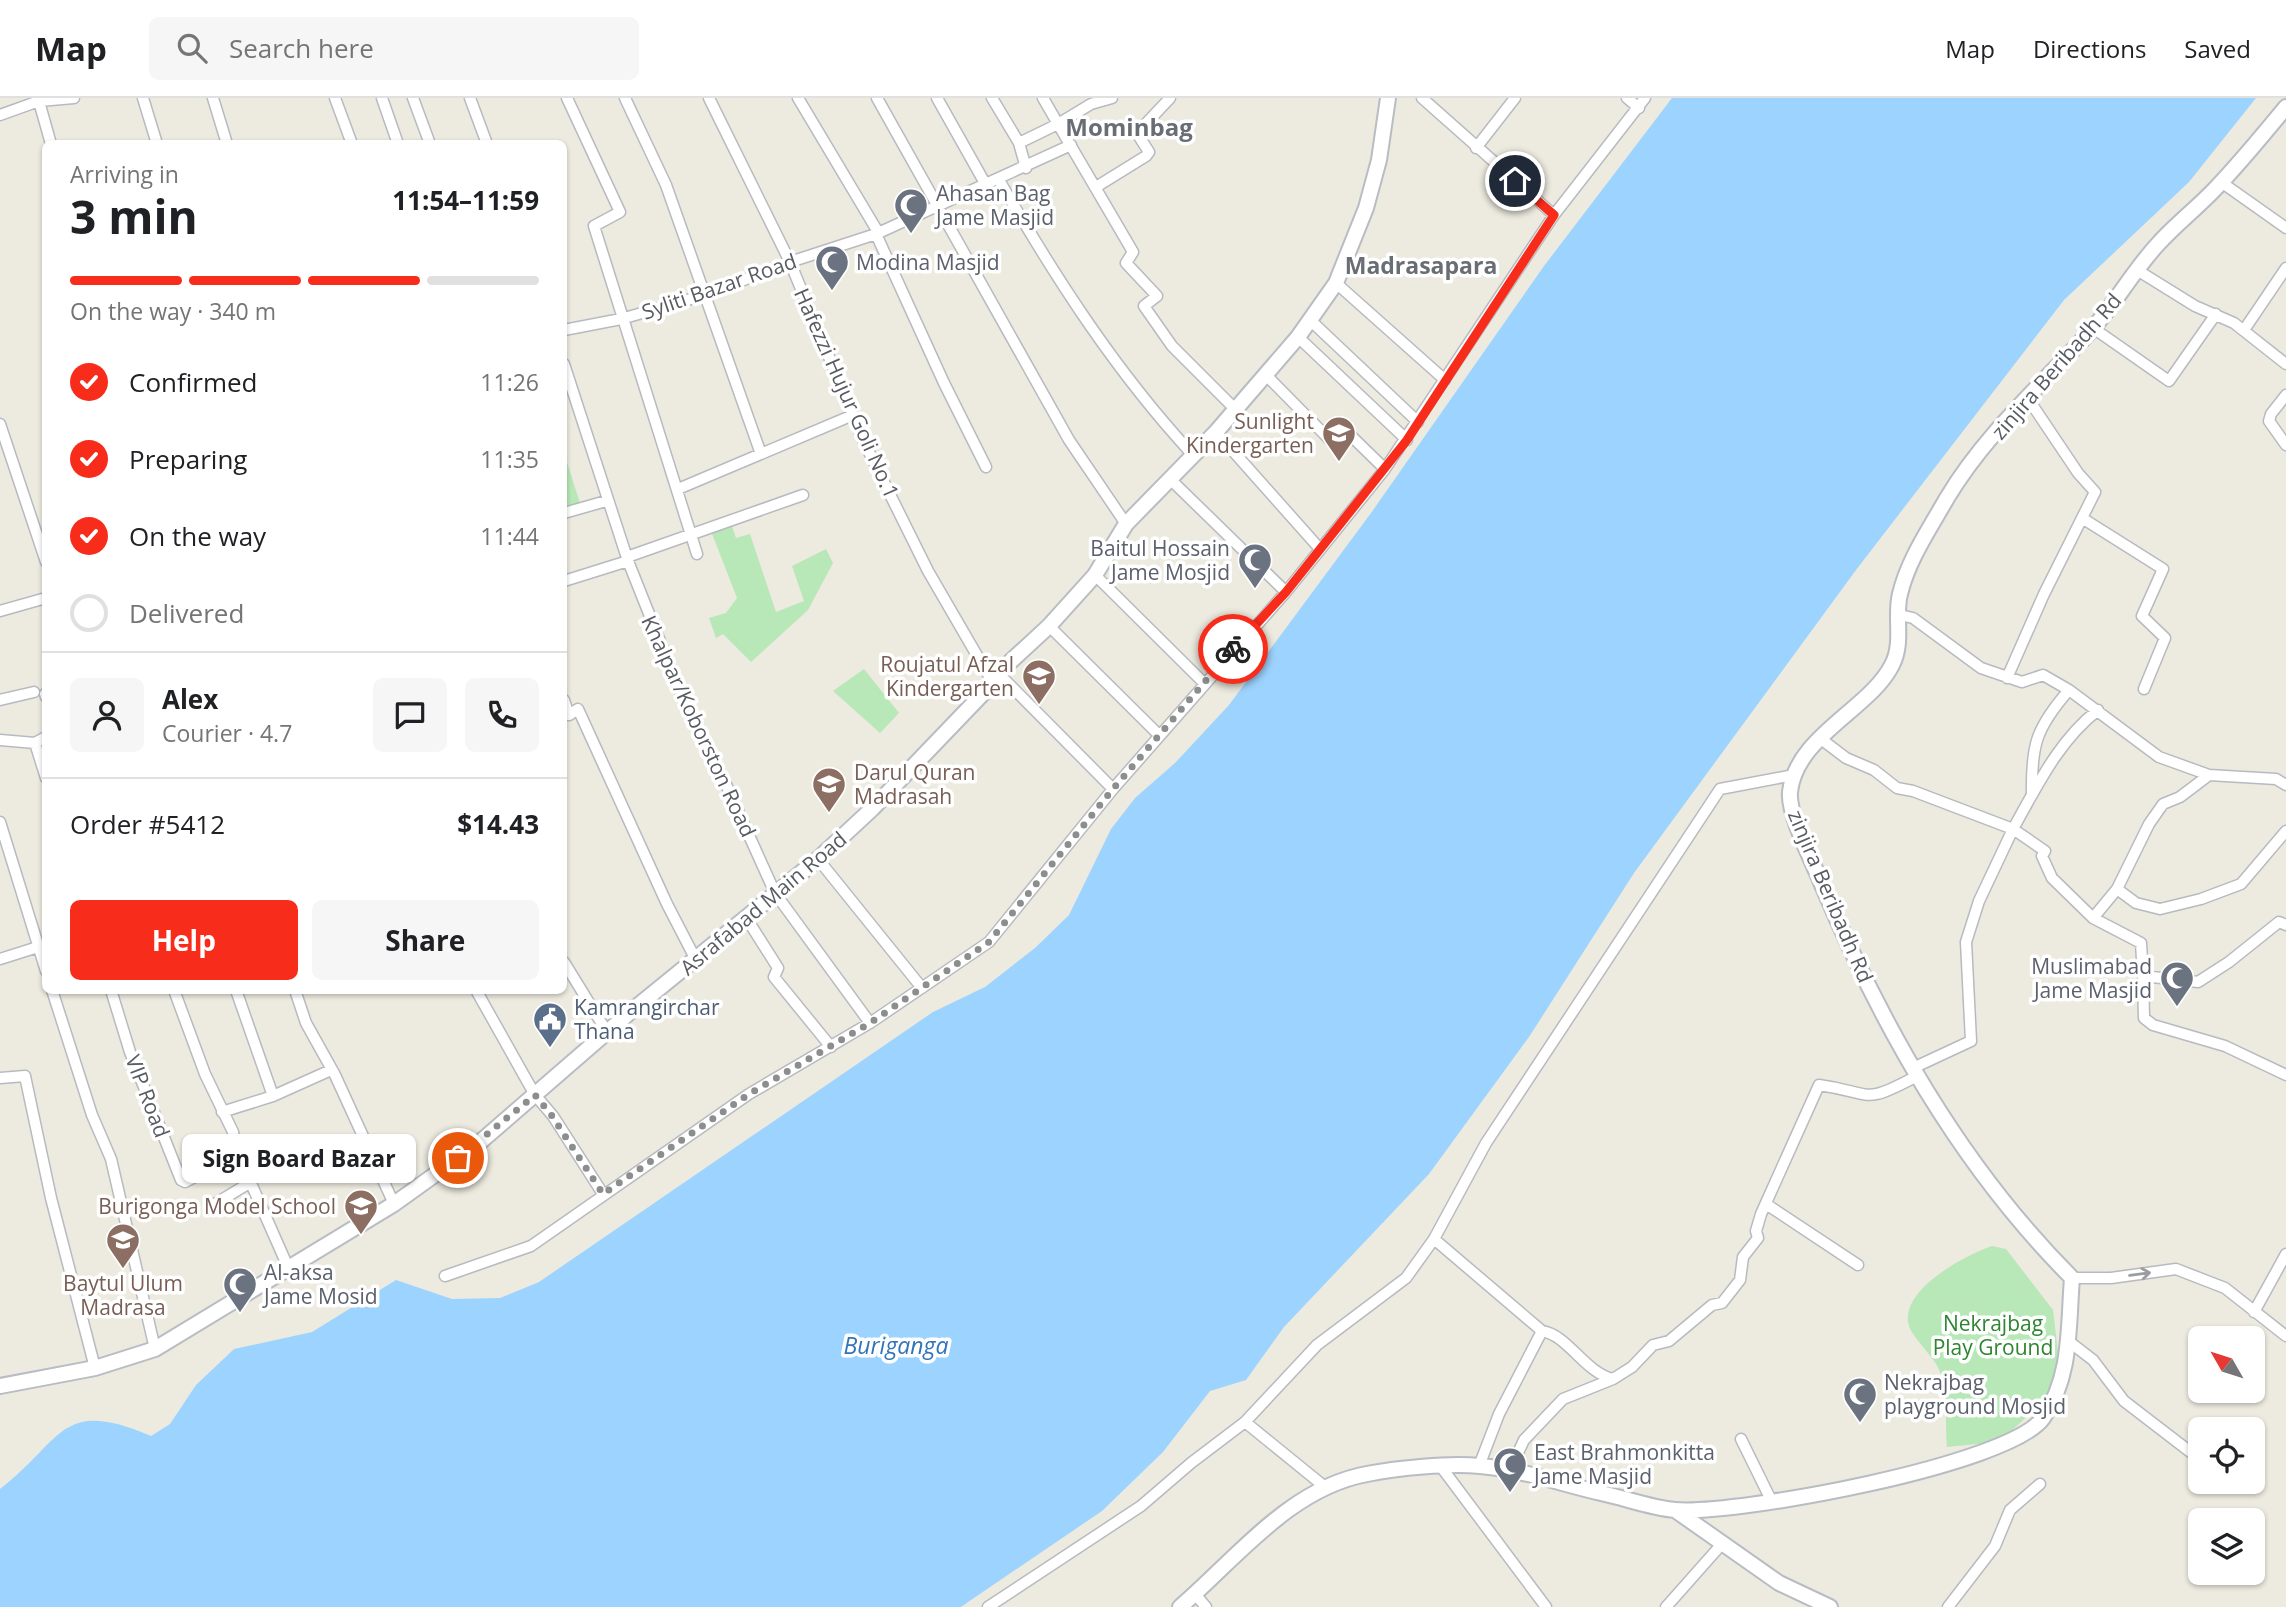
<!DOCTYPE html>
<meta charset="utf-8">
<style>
:root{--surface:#fff;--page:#f6f6f6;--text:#202124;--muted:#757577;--line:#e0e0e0;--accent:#f82c1a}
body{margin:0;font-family:"Open Sans",sans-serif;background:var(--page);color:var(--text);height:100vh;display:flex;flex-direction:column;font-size:26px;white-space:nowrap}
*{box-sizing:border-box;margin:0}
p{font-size:23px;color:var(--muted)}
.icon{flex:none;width:38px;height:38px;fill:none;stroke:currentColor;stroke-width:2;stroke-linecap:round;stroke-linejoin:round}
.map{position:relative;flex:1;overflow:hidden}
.side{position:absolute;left:42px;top:42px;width:525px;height:854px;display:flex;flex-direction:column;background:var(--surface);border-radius:10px;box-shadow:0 2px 5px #0004}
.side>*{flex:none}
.needle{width:46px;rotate:309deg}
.buttons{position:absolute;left:2188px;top:1228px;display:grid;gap:14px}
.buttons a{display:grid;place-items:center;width:77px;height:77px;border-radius:10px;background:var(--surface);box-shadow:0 2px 5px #0004;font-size:35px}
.pin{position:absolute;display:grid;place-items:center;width:60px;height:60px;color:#fff;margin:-30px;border:4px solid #fff;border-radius:50%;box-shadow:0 2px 7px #0007}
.courier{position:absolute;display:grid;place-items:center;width:70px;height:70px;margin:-35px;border:5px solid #f82c1a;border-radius:50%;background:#fff;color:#222;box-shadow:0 2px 9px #0007}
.bubble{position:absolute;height:49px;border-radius:10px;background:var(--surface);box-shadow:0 2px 5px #0004;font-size:23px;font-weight:700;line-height:49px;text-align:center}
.head em{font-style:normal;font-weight:700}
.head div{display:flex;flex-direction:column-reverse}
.head{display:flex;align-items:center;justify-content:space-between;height:119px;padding:0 28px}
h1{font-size:46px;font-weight:700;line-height:52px}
.bar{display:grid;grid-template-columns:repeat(4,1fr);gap:10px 7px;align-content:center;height:84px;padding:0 28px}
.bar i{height:9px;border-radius:5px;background:var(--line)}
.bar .current{background:var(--accent)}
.bar p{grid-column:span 4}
.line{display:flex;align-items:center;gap:18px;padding:0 28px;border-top:2px solid var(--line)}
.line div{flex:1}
.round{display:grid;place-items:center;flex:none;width:74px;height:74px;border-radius:10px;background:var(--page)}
ol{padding:0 28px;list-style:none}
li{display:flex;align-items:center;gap:21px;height:77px}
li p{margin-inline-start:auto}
li .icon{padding:7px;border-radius:50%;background:var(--accent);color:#fff;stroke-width:4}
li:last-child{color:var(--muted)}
li i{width:38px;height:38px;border:4px solid var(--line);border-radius:50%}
.button{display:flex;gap:14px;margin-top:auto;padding:14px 28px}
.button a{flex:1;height:80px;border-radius:10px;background:var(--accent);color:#fff;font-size:28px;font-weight:700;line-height:80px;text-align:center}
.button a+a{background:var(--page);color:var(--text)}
header{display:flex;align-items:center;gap:42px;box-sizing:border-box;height:98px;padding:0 35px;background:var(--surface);border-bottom:2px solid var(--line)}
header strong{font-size:33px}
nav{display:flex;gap:38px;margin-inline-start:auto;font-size:24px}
.search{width:490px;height:63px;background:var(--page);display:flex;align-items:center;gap:18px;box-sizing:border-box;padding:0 24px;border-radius:10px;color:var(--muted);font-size:26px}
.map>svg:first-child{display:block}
.green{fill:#b8e7b8}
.water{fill:#9dd4ff}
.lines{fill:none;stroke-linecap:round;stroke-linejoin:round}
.street-casing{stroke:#b7bac0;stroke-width:13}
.secondary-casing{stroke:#b8bcc3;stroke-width:18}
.street{stroke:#fff;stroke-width:10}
.secondary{stroke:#fff;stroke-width:14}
.oneway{stroke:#9b9da1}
.done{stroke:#8c8e8e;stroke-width:7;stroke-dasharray:0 12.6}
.route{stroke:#f82c1a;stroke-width:9}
.labels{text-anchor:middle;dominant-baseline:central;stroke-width:7;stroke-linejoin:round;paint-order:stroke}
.worship-label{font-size:21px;fill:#5b616d;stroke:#fff;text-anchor:start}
.street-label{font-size:21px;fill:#585c62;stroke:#fff}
.education-label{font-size:21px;fill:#785e54;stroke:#fff;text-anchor:end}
.service-label{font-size:21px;fill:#4e5e75;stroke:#fff;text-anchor:start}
.park-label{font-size:21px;fill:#2d8530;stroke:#fff}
.neighbourhood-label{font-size:23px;font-weight:bold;fill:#696e74;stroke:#fff}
.water-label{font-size:23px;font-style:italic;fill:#3274b9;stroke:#fff}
.quarter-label{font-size:24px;font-weight:bold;fill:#696e74;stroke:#fff}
</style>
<header>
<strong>Map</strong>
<div class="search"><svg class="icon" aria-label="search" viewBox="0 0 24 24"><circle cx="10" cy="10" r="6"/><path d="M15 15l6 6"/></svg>Search here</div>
<nav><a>Map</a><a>Directions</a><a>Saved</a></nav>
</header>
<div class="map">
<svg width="2286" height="1509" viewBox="0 0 2286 1509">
<rect width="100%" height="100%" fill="#edeadf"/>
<!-- green -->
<path class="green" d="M564 355 580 405 564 410Z
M731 425 736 440 750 436 776 514 804 503 792 468 826 451 833 465 808 512 751 564 723 536 716 540 709 520 726 515 737 500 711 433Z
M864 571 899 615 880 635 833 593Z
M1992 1148 2006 1151 2053 1212 2058 1254 2055 1283 2035 1311 2008 1336 1987 1345 1947 1349C1945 1326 1948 1295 1940 1274 1934 1257 1910 1239 1908 1224 1904 1189 1966 1157 1992 1148Z"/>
<!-- water -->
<path class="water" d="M1672 0H2256L2189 84 2064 202 1856 472 1634 775 1529 939 1429 1076 1284 1229 1246 1282 1210 1293 1163 1354 1102 1413 971 1502 961 1509H0V1391C64 1342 59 1299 151 1338L170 1326 196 1287 234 1251 312 1234 396 1182 452 1201 500 1200 539 1184 933 914 985 889 1035 850 1069 817 1111 731 1135 700 1175 665 1229 607 1371 415 1544 168Z"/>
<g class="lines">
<!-- street casing -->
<g class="street-casing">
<path id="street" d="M38 0 51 46
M143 0 157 46
M213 0 227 46
M335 0 352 46
M382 0 398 46
M413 0 430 46
M470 0 487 46
M567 0 620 114 594 128 697 456
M625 0 666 87 761 356
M709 0 790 164 863 342 928 473 993 585
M798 0 878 134
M877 0 1069 342 1126 426
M937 0 986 87
M992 0 1019 45 1026 70
M1043 0 1058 26 1091 6 1112 0
M1422 0 1554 117
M1627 0 1639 10
M0 17 39 3 74 0
M1019 45 1058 26 1133 154 1126 165 1157 198 1144 208 1172 248 1235 311
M1476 50 1515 0
M999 82C1055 179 1116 274 1193 357
M2221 84 2286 130
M1096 89 1146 58 1149 54 1140 40V32L1170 0
M876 136 944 285 986 369
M2137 172 2195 208 2234 225 2286 266
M1336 185 1445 282
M1309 221 1418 324
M2093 230 2169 283 2216 216
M564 232 621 221 705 197 790 164 876 136 1071 47
M2244 232 2286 170
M1298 239 1407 342
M564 266 628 463 689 616 724 682 775 795 870 925
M1266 277 1333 345 1345 332 1385 371
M2286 297 2271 316 2269 323 2286 347
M0 326 46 464
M1216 334 1320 451
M1170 381 1286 494
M678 391 853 317
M564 415 606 403
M2082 420 2163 471 2142 518 2165 540 2144 591
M627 459 803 397
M1095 477 1203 584
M564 483 628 463
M0 513 46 500
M1900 517 1913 520 1981 570 2022 584 2043 577 2069 592C2036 630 2031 647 2032 697
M1049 528 1159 637
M998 575 1113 691
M2007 580 2044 496 2095 394 2078 375 2027 299
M2069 592 2159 659 2209 677 2276 681 2286 687
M45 596 46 599
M0 602 34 594
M564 602 569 617 578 611 667 806 696 862
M1821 641 1846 660 1874 672 1897 690 1913 693 2013 731 1979 803 1966 844 1971 943 1913 970
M0 642 35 645 46 639
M35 645 46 680
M0 724 46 873
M818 761 922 890
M2117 791 2136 805 2160 811 2201 801 2241 786 2286 733
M2093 820 2052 780 2042 758 2045 753 2013 731C2037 688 2059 642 2098 612
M747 821 778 870 774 879 831 949
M2286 827 2279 824 2229 864 2198 884 2143 878 2144 920 2153 927 2225 948 2286 977
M0 861 38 849
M564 864 607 934
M2143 878 2141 845 2093 820 2117 791 2149 726 2163 706 2180 699 2209 677
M52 892 92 1017 111 1061 155 1251
M111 892 130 954 181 1082 185 1084 238 1056
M174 892 205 976 233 1034 238 1056 288 1169
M236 892 273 998
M295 892 306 925 335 977 394 1106
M476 892 535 997 553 1018 603 1096
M0 980 25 978 51 1100 95 1270
M222 1014 273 998 331 972
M1766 1106 1858 1167
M213 1107 251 1084
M1434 1141 1542 1233
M445 1178 531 1148 749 996 870 925 989 844 1113 691 1286 494 1385 371 1554 117 1645 0
M2072 1180H2111L2176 1171 2225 1190 2286 1238
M2254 1214 2286 1156
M2067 1242 2093 1262 2124 1303 2193 1356
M1741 1341 1772 1404
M1479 1368 1499 1316 1542 1233C1568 1237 1584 1274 1613 1281L1632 1269 1653 1247 1669 1243 1712 1207 1722 1205 1740 1182 1743 1159 1758 1140 1756 1133 1761 1116 1819 987C1875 995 1861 1008 1917 978
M1442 1370 1546 1509
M1509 1374 1524 1342 1563 1301 1613 1281
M1325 1389 1245 1324 1317 1247 1406 1180 1434 1141 1486 1045 1720 691 1794 677
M1195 1496 1206 1509
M988 1509 1141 1408 1191 1365 1245 1324
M1666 1509 1721 1447
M1948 1509 1995 1448 2010 1412 2040 1386"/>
</g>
<!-- secondary casing -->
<g class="secondary-casing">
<path id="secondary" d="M0 1288 95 1270 155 1251 394 1106 479 1045 629 915 818 761 873 710 993 585 998 575 1049 528 1095 477 1126 426 1216 334 1298 239 1336 185 1366 110 1379 62 1388 0
M1675 1412 1779 1485 1830 1509
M1180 1509C1237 1460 1290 1390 1367 1376 1398 1370 1448 1365 1480 1368 1520 1371 1562 1386 1601 1395 1625 1400 1651 1410 1675 1412 1736 1417 2010 1367 2043 1320 2072 1278 2068 1229 2072 1180 1960 1068 1881 927 1820 782 1811 760 1788 716 1790 694 1796 638 1870 611 1892 567 1904 544 1894 519 1900 496 1908 462 1930 430 1947 400 1984 338 2039 289 2088 236 2114 208 2132 174 2158 146 2176 126 2197 110 2215 91 2240 65 2263 37 2286 9"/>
</g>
<!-- street -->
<use href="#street" class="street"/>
<!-- secondary -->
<use href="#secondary" class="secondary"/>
</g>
<!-- one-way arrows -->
<defs><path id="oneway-shaft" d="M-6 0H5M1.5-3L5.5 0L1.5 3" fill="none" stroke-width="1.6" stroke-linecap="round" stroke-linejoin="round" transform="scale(1.75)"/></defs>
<use class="oneway" href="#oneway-shaft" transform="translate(2140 1176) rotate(-8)"/>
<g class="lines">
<!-- done -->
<path class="done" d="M458 1060 535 997 552 1018 603 1096 749 996 870 925 989 844 1113 691 1233 551"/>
<!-- route -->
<path class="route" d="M1233 551 1286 494 1407 342 1554 117 1515 83"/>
</g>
<!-- icons -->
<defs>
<g id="mosque-pin" transform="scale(1.75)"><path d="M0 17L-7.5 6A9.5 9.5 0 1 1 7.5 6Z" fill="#6b7280" stroke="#fff"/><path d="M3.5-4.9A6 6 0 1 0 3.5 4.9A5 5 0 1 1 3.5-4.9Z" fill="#fff"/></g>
<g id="school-pin" transform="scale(1.75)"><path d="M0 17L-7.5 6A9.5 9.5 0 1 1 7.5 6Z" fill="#8d6e63" stroke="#fff"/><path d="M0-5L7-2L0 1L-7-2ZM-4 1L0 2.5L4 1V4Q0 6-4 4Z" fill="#fff"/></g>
<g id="civic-pin" transform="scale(1.75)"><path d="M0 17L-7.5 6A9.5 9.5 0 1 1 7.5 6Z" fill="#5c6f8a" stroke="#fff"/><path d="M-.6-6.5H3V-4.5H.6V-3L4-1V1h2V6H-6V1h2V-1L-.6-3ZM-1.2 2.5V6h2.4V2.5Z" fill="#fff"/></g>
</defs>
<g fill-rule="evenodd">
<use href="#mosque-pin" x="911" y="107"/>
<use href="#mosque-pin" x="832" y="164"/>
<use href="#school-pin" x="1339" y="335"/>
<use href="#mosque-pin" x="1255" y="462"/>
<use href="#school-pin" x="1039" y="578"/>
<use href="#school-pin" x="829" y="686"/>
<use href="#mosque-pin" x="2177" y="880"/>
<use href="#civic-pin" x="550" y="921"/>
<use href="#school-pin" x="361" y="1108"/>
<use href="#school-pin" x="123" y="1142"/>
<use href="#mosque-pin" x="240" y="1186"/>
<use href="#mosque-pin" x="1860" y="1296"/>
<use href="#mosque-pin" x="1510" y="1366"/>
</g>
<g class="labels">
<!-- worship labels -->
<g class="worship-label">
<text x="936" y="95">Ahasan Bag<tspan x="936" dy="24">Jame Masjid</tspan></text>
<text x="856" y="164">Modina Masjid</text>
<text x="1230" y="450" text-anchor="end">Baitul Hossain<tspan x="1230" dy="24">Jame Mosjid</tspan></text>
<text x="2152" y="868" text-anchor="end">Muslimabad<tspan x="2152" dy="24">Jame Masjid</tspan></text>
<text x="264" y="1174">Al-aksa<tspan x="264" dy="24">Jame Mosid</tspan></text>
<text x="1884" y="1284">Nekrajbag<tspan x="1884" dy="24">playground Mosjid</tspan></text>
<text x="1534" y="1354">East Brahmonkitta<tspan x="1534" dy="24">Jame Masjid</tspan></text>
</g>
<!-- street labels -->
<g class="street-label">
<text transform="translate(719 188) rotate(-19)">Syliti Bazar Road</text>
<text transform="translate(2056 268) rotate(-49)">zinjira Beribadh Rd</text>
<text transform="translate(847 295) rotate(66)">Hafezzi Hujur Goli No.1</text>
<text transform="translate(699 628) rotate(65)">Khalpar/Koborston Road</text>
<text transform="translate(1831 798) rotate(67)">zinjira Beribadh Rd</text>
<text transform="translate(763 805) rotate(-40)">Asrafabad Main Road</text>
<text transform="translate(148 998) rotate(69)">VIP Road</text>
</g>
<!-- education labels -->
<g class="education-label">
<text x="1314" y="323">Sunlight<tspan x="1314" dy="24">Kindergarten</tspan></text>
<text x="1014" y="566">Roujatul Afzal<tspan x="1014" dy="24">Kindergarten</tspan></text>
<text x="854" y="674" text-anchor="start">Darul Quran<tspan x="854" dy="24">Madrasah</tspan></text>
<text x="336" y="1108">Burigonga Model School</text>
<text x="123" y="1185" text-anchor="middle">Baytul Ulum<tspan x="123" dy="24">Madrasa</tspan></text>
</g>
<!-- service labels -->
<g class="service-label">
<text x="574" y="909">Kamrangirchar<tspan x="574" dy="24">Thana</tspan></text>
</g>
<!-- park labels -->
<g class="park-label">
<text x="1993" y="1225">Nekrajbag<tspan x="1993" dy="24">Play Ground</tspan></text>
</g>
<!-- neighbourhood labels -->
<g class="neighbourhood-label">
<text x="1421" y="167">Madrasapara</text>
</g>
<!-- water labels -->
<g class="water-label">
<text x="896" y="1247">Buriganga</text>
</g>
<!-- quarter labels -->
<g class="quarter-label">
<text x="1129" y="28">Mominbag</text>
</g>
</g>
</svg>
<div class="buttons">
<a><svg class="needle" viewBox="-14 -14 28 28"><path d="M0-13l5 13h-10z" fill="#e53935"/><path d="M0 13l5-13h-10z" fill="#757577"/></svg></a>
<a><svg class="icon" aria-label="locate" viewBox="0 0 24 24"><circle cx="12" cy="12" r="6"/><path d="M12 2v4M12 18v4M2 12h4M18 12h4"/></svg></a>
<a><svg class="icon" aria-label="layers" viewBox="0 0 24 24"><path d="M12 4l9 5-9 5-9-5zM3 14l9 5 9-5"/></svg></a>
</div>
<div class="pin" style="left:458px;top:1060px;background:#ea580c"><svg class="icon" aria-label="bag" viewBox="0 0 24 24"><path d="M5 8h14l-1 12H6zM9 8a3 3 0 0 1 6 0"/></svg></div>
<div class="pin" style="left:1515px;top:83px;background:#1f2937"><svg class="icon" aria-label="home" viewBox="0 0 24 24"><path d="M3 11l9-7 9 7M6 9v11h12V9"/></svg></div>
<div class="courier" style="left:1233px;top:551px"><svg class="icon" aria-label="bike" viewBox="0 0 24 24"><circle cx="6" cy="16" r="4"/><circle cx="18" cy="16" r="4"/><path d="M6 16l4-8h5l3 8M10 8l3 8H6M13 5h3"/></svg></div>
<div class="bubble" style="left:182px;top:1036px;width:234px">Sign Board Bazar</div>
<section class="side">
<div class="head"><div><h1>3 min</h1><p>Arriving in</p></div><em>11:54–11:59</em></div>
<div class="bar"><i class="current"></i><i class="current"></i><i class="current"></i><i></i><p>On the way · 340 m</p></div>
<ol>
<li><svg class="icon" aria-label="check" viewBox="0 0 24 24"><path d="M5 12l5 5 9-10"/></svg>Confirmed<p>11:26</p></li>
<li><svg class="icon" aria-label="check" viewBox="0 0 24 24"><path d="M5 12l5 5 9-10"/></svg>Preparing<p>11:35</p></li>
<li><svg class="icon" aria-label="check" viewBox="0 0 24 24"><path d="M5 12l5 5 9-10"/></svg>On the way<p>11:44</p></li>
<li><i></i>Delivered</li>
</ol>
<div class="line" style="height:126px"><a class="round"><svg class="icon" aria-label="person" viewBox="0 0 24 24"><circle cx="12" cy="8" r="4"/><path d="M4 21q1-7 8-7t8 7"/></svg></a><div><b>Alex</b><p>Courier · 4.7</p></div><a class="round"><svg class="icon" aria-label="chat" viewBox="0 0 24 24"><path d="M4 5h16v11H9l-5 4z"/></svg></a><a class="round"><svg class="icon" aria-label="phone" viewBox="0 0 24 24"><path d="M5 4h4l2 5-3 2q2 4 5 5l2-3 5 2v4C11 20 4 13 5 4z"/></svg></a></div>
<div class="line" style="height:91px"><div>Order #5412</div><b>$14.43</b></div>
<div class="button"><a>Help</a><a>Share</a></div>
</section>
</div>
